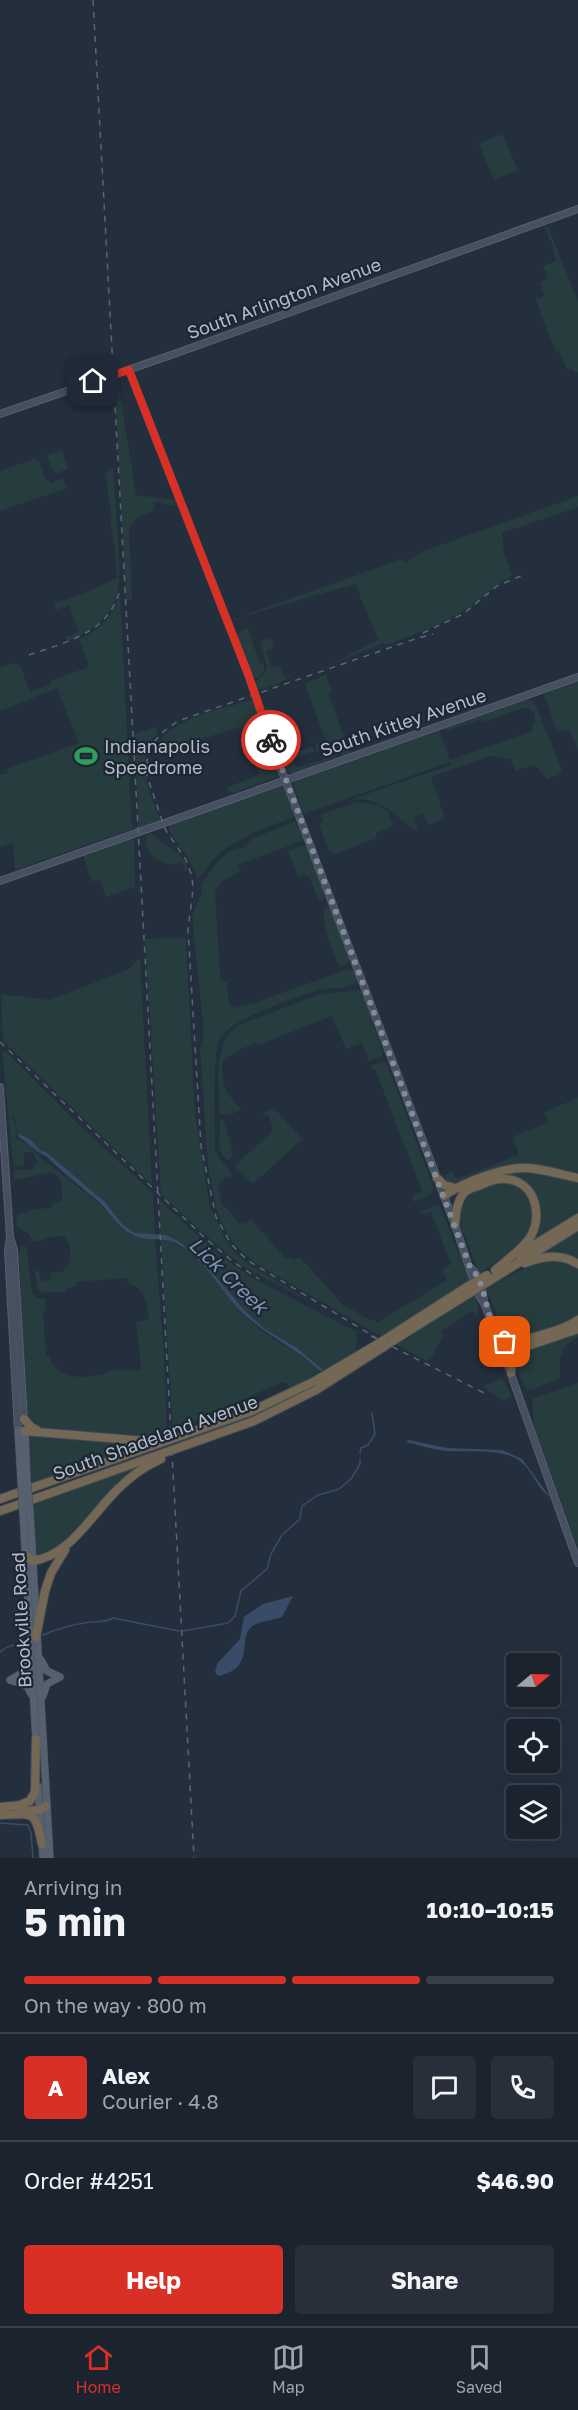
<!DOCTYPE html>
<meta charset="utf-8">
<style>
:root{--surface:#1b232e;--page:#282f3a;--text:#f1f3f6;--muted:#a0a4aa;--line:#39404a;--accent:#d93025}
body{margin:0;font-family:"Golos Text",sans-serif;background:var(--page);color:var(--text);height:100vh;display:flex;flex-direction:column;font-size:22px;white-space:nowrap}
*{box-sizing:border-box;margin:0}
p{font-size:20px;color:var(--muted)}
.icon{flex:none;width:33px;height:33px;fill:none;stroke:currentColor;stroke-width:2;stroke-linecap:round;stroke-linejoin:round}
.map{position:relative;height:1858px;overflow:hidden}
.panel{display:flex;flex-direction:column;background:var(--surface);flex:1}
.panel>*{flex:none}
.needle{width:39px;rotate:71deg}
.controls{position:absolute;left:506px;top:1653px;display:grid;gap:12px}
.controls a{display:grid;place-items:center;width:54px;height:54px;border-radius:6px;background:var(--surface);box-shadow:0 6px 24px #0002,0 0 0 2px var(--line);font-size:30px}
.pin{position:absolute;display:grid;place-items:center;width:51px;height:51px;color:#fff;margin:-26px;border-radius:12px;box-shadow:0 3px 9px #0006}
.courier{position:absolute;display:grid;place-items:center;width:60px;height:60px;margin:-30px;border:4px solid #d93025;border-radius:50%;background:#fff;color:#222;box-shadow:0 2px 8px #0007}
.summary em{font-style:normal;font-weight:700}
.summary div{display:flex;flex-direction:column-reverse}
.summary{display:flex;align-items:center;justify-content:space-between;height:102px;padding:0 24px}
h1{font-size:39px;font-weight:700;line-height:45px}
.bar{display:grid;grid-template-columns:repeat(4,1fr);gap:9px 6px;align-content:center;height:72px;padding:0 24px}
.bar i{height:8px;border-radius:4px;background:var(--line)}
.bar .active{background:var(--accent)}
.bar p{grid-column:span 4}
.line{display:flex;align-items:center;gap:15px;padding:0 24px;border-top:2px solid var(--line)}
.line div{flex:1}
.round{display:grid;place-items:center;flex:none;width:63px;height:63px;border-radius:6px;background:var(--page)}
.primary-button{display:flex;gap:12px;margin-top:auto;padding:12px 24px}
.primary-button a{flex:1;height:69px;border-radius:6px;background:var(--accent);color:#fff;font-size:24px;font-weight:700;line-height:69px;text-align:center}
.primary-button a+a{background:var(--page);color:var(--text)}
.dock{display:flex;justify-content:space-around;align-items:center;height:84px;border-top:2px solid var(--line);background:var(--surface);font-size:16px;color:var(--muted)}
.dock a{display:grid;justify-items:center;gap:3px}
.dock .active{color:var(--accent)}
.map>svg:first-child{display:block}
.green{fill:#263c3f}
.water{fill:#394c67}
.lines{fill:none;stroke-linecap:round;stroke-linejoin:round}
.stream{stroke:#394c67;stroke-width:1.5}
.secondary-casing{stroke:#565f6c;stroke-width:8}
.primary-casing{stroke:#414a57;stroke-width:8}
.highway-casing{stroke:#434c59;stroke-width:10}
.secondary{stroke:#465061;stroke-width:6}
.primary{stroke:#56606e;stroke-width:7}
.highway{stroke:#746855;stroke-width:8}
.rail{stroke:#5a6575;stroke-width:1.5;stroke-dasharray:6 6;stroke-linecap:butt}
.primary-bridge-casing{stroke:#414a57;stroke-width:8;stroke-linecap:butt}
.highway-bridge-casing{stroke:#434c59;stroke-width:10;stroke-linecap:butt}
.primary-bridge{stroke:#56606e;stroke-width:7}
.highway-bridge{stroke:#746855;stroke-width:8}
.done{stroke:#828b98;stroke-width:6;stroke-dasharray:0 10.8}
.route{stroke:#d93025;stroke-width:8}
.labels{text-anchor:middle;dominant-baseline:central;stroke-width:4.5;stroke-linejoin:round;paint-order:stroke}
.street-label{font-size:18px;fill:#b4bcc9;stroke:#1d2633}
.poi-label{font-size:18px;fill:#b4bcc9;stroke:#1d2633;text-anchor:start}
.water-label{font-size:20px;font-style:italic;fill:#7c92b1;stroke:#1d2633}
</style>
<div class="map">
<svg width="578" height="1858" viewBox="0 0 578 1858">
<rect width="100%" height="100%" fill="#242f3e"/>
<!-- green -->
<path class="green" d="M502 134 518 170 494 180 479 144Z
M544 227H548L578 301V372L575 373 572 369H567L559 351 555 350 536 300 544 296 540 282 548 279 543 266 556 261 553 246Z
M115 389H119L136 495 175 500 176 506 154 502V510L136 518 129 529 132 599 126 600Z
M62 451 68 469 56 473 51 467 47 455Z
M34 459 39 461 46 480H49L51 483 63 478 67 488 0 511V471Z
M113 468 120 575H117L115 548 110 520 112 517 105 474Z
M578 496V507L502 533 504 552 512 576C493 586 479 602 460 613 438 627 411 635 387 645L383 643 332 664 378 640 355 584 231 620 402 559 405 563 421 552Z
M119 577C120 610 95 630 67 641L66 637 79 632 69 605 56 610 54 603 85 593Z
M120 596 132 829 15 870 13 843 0 847V775L8 773 7 769 79 743 57 688 0 711V668L13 663 20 665 30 692 51 684 50 681 89 667 79 639C99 632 113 615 120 596Z
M244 629H248L260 664 264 665V672L257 678H254L237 635Z
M271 637 274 647 266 651 272 668 280 666 284 677 291 676 279 683 257 691 254 683C277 666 262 663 261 641Z
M326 674 332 691 328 693 350 753 343 756 340 754 338 743 316 751V745L326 741 305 684Z
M578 680V750L569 729 557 732 544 694Z
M255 699 280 776 234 793 228 791 227 787 259 775 240 727 151 755C166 717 220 710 255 699Z
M524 699 534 702 562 770 558 775 547 779 535 765 515 771 511 759 490 756 431 777 445 818 428 825 423 814 414 817 418 829 415 830C394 815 378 795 350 800L451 765 450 762 304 814 293 786 295 781 300 778 439 729 450 760 533 731 532 727 535 724 534 713 528 708H524L484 722 482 719 447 731 445 727Z
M267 706 274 710 285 742 284 748 280 750 264 708Z
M156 727 158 732C135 760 148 791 161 821L139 829 134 734Z
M312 747 315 751 294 759 297 768 335 755 336 757 294 774 288 772 282 759 284 754H289Z
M279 785 284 788 295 817C269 826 239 836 218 855 210 862 204 873 197 879L190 861 169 830 170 825Z
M357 802 376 805 387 810 393 826 376 833 377 838 334 854 332 851 329 852 319 824 323 822 320 815Z
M295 821 303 838 302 841 237 865 241 870 224 880 215 891 220 975 221 981 227 982 228 1001 232 1008 254 1003 349 969 355 972 358 980C350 990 331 987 319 990 297 997 230 1019 220 1038 212 1054 215 1127 215 1149L218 1156 232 1175 230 1178 228 1176 217 1185 221 1198 220 1201 240 1224 243 1222 245 1224 251 1219 286 1259 289 1257 294 1260 300 1257 345 1307 347 1306 362 1316 378 1322 447 1280 442 1270 451 1264 431 1212 421 1215 420 1212 438 1205 440 1206 469 1279 382 1337 259 1265 243 1253 233 1242 225 1230 216 1208 208 1165 200 1049 204 1034 192 915 202 892 201 884C211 872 225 846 243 848L252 839Z
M147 834H152L175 852 177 851 186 863 188 870 185 871 182 863C178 863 171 865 167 864 152 859 143 850 147 834Z
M134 837 135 887 106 897 100 879 92 882 83 855Z
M301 846 308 848 326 897 319 902 309 876 306 877 305 874 298 877 288 851Z
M327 906 331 908 350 958 348 963 342 966 338 964C331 946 322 928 324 908Z
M186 938 195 1113 210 1208 230 1248 247 1263 313 1303 244 1267 213 1242 161 1194 145 939Z
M140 957 152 1185 3 1041 1 994 50 1000 129 969Z
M359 990 363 993 383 1053 382 1056 369 1061 362 1043 346 1049 332 1016 258 1045 257 1043C243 1048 233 1052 222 1062 222 1089 224 1090 242 1110L226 1116 219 1113C220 1084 212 1045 237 1026L318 995Z
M2 1052 7 1053 74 1120 153 1193 155 1236 135 1233 123 1225 105 1202 46 1152 41 1151 31 1140 18 1133 15 1118 12 1115 17 1135 15 1138 29 1145 45 1161 101 1205 121 1227 134 1236 155 1239 164 1355 167 1436 136 1438 40 1429 28 1420 25 1388 19 1255 21 1246 27 1247 32 1293 37 1298 45 1299 46 1310 43 1311 46 1356H49C58 1382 89 1379 108 1372 117 1369 131 1371 141 1370L136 1322 149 1319C147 1304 146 1289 129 1284L127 1278 76 1282V1286L67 1288 64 1292 44 1293 38 1290 35 1272 39 1270 41 1281 51 1280 50 1273 64 1271 63 1268 68 1265C72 1256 71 1242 63 1236L49 1237 41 1241H33L29 1234 17 1227 16 1215 35 1209 51 1208 54 1202H62V1185L58 1176 50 1172 18 1180 13 1178 15 1170H27L34 1168V1165L38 1163 33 1153 24 1152V1165L16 1167 13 1164Z
M384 1061 387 1063 434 1189 431 1194 415 1202 412 1199 413 1196 422 1191 375 1069 372 1070 371 1066Z
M578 1098V1175L528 1164 454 1185 446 1181 445 1175 453 1171 456 1179 519 1155 513 1137 548 1122 544 1112Z
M274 1108 302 1139 253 1184 234 1166 271 1133 270 1131 273 1128 268 1115H260Z
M224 1119 233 1153 230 1160 225 1159 219 1148 220 1121Z
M517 1169 578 1179V1213L527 1245 532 1238 534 1194 501 1172Z
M496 1182C507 1181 518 1184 525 1193 552 1228 506 1257 479 1273L460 1223 459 1210 465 1195Z
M159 1200 217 1253 252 1278 357 1332 356 1353 323 1370 297 1348 265 1329 244 1310 207 1266 180 1242 166 1235 161 1236Z
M578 1229V1261L542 1256 540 1253Z
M161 1239C197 1244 222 1292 245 1316 267 1338 297 1350 320 1371L290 1389 287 1384 282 1382 173 1431Z
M541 1260H563L578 1268V1318L519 1340H509L505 1337 486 1287Z
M475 1293 479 1316 472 1311 441 1331 443 1335 432 1357 427 1361 395 1344Z
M578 1332V1337L567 1344 560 1357V1379L531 1390 526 1389 515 1365 517 1354Z
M502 1378 512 1396 504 1401 488 1391 485 1386Z
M578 1383V1548L534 1427 532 1399Z
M28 1434 147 1443 32 1484Z
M155 1459C140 1470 124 1480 111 1492 83 1516 73 1548 35 1557L33 1503Z"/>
<!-- water -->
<path class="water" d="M12 1115 18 1133 31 1140 41 1151 46 1152 105 1202 123 1225 135 1233 166 1235 180 1242 207 1266 244 1310 265 1329 297 1348 323 1370 320 1371C298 1350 270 1337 247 1317 222 1295 207 1260 178 1244 164 1236 146 1242 133 1235 118 1228 112 1215 101 1204 83 1188 63 1173 46 1156 37 1153 27 1142 19 1137Z
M409 1440 447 1448 502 1450 522 1459 550 1497C535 1486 533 1471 520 1461 503 1448 468 1452 447 1451 434 1450 419 1445 406 1442Z
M293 1596 282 1617C274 1620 261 1621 254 1625 235 1637 258 1668 218 1676L215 1672 217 1664 240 1639 244 1617 263 1604Z"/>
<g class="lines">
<!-- stream -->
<path class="stream" d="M360 1453 361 1448 368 1445 375 1434 372 1413
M183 1631 228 1623 235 1616 241 1591 267 1569 271 1554 282 1535 300 1519 302 1506 318 1495 339 1489 351 1479 360 1464V1459
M43 1635C57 1629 71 1625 85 1623 94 1621 105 1623 113 1618L179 1631
M0 1652 7 1647 23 1643
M0 1823 28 1825 31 1833 33 1858"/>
<!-- secondary casing -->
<g class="secondary-casing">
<path id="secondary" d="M129 370 248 674 275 753 455 1225 478 1294 484 1303 497 1335 578 1563
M0 414 174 354 578 209
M0 881 578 677
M0 1087 10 1237 8 1250 18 1430
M10 1237 14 1250 24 1421
M471 1268C480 1277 483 1289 484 1302"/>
</g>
<!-- primary casing -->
<g class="primary-casing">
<path id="primary" d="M21 1481 18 1430 25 1431 27 1479
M30 1511 50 1858
M23 1514 36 1742
M41 1660 47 1671 60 1677
M10 1680 24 1672 29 1660
M10 1680 27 1686 31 1694
M43 1696 47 1684 60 1677
M38 1786 43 1858"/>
</g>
<!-- highway casing -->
<g class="highway-casing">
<path id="highway" d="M437 1178 444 1185 455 1188
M444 1196C454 1188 465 1184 477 1179 525 1161 531 1168 578 1178
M455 1225C456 1214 456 1204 463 1194 467 1189 472 1188 478 1186 487 1182 496 1178 505 1179 536 1181 544 1217 529 1239 520 1251 506 1261 495 1270
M518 1255 578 1218
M525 1263C543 1256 561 1253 578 1264
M489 1281 578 1226
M497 1335 508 1344H516
M384 1340 465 1288
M391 1342 468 1294
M504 1353C523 1334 556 1336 578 1320
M507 1353 578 1329
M511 1373 512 1359 518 1351
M24 1419 31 1427 37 1430
M25 1431 145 1441 159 1440
M0 1499 252 1411 315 1381 376 1345
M0 1511 254 1421 316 1390 382 1348
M25 1554 32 1561C71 1556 93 1512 119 1488 131 1476 145 1466 161 1459
M36 1637 45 1591 51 1573 65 1550
M20 1805 30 1801 35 1792 36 1739
M0 1807 23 1805
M21 1811 40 1810 46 1806
M0 1815C33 1814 35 1809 42 1844"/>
</g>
<!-- secondary -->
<use href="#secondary" class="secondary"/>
<!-- primary -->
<use href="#primary" class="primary"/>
<!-- highway -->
<use href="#highway" class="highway"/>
<!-- rail -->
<path class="rail" d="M93 0 194 1858
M423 633 463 614 497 586 523 575
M29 655C66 642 110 633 120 589
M0 1042 206 1239 232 1261 259 1279
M371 1336 484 1393
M378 1339 247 1260 231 1244 216 1217 201 1146 188 929 193 890 192 876 186 860 165 829 147 776V760L153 743 164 731 178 721 415 639 433 634"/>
<!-- primary-bridge casing -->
<g class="primary-bridge-casing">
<path id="primary-bridge" d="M27 1479 30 1511
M21 1481 23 1514"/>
</g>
<!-- highway-bridge casing -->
<g class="highway-bridge-casing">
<path id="highway-bridge" d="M465 1288 487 1275
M468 1294 489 1281
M376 1345 384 1340
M382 1348 391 1342"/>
</g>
<!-- primary-bridge -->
<use href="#primary-bridge" class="primary-bridge"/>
<!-- highway-bridge -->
<use href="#highway-bridge" class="highway-bridge"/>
</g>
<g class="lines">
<!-- done -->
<path class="done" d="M271 740 470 1267C490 1287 482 1321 505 1342"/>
<!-- route -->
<path class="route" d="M93 381 129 370 248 674 271 740"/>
</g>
<!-- icons -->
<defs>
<g id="stadium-bare" transform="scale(1.8)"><path d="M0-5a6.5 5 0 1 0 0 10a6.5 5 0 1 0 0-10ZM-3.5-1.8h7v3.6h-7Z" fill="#2e9e5b" stroke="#1d2633" stroke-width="2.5" paint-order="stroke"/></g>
</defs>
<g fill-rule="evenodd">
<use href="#stadium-bare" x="86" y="756"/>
</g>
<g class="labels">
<!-- street labels -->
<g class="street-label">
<text transform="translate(284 298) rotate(-20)">South Arlington Avenue</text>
<text transform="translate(403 722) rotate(-19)">South Kitley Avenue</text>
<text transform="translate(155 1437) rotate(-20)">South Shadeland Avenue</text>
<text transform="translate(21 1620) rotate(-93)">Brookville Road</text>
</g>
<!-- poi labels -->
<g class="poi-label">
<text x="104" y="746">Indianapolis<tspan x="104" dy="21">Speedrome</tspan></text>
</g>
<!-- water labels -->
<g class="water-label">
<text transform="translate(229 1275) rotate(44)">Lick Creek</text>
</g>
</g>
</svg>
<div class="controls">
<a><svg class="needle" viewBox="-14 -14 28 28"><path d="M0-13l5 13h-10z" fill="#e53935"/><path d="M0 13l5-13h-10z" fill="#a0a4aa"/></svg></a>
<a><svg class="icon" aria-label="locate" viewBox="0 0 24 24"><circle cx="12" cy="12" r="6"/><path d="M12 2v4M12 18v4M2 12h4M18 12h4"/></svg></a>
<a><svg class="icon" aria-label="layers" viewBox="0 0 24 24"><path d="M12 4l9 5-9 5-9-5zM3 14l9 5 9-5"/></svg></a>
</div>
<div class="pin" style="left:505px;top:1342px;background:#ea580c"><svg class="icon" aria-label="bag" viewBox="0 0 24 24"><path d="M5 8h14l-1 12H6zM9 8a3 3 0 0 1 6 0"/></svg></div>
<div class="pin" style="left:93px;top:381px;background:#1f2937"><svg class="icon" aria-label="home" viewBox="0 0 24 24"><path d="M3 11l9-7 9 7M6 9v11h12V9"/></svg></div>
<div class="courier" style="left:271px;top:740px"><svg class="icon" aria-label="bike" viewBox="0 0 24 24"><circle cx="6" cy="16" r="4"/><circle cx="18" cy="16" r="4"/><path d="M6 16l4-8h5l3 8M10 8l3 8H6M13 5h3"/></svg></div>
</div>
<section class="panel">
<div class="summary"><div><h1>5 min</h1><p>Arriving in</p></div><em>10:10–10:15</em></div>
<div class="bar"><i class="active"></i><i class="active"></i><i class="active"></i><i></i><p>On the way · 800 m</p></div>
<div class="line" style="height:108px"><b class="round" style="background:var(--accent);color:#fff">A</b><div><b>Alex</b><p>Courier · 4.8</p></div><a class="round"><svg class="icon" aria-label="chat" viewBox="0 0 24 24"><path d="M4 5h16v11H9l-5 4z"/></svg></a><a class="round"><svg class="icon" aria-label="phone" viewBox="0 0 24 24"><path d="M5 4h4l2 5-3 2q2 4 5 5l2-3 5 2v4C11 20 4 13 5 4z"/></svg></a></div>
<div class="line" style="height:78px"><div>Order #4251</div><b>$46.90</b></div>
<div class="primary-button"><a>Help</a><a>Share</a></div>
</section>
<nav class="dock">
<a class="active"><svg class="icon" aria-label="home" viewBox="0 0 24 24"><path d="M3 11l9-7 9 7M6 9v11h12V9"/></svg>Home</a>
<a><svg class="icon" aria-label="map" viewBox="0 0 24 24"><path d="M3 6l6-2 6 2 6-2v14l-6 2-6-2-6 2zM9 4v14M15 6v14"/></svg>Map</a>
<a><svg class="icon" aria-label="saved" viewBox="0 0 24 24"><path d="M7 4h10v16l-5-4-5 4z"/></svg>Saved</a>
</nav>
